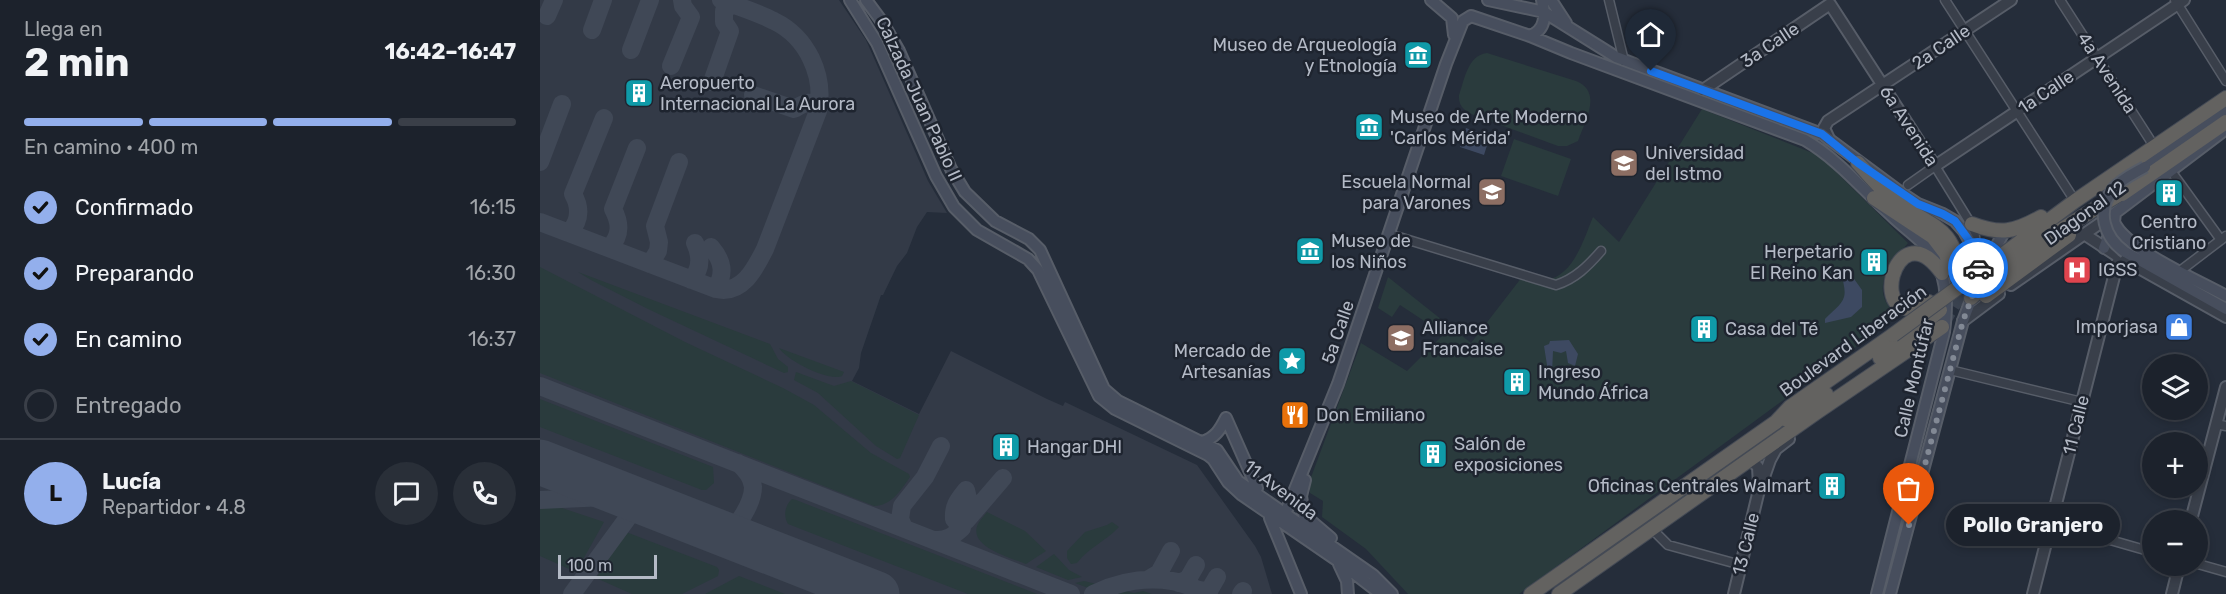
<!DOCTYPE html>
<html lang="es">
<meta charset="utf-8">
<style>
:root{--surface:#1c222c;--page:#292f38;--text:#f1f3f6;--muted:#a0a4a9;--line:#3a3f48;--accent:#93afec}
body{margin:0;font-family:Rubik,sans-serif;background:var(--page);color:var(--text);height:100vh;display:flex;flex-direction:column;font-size:22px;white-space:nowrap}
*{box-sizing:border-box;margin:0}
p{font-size:20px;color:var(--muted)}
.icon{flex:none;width:33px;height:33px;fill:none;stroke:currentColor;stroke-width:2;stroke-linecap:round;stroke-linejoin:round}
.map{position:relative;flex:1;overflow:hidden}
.details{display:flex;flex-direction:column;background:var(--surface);width:540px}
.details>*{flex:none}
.controls{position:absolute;left:1602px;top:354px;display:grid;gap:12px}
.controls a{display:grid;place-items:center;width:66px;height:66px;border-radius:50%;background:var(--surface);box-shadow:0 3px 9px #0003,0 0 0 2px var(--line);font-size:30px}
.scale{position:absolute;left:18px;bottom:15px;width:99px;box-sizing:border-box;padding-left:6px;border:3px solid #b4bac6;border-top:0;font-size:16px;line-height:21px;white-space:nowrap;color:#b4bac6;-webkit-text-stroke:4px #1e242f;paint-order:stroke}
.pin{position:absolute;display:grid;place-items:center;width:51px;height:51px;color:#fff;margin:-62px -26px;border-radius:50% 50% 50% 0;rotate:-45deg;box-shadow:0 0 6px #0007}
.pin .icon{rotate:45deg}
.courier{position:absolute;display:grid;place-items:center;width:60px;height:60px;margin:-30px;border:4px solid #1a73e8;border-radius:50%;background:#fff;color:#222;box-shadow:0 2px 8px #0007}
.bubble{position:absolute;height:42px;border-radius:21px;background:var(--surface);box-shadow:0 3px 9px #0003,0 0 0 2px var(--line);font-size:20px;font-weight:700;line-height:42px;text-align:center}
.summary em{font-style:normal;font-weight:700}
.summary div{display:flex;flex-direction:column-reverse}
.summary{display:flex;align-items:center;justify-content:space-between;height:102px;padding:0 24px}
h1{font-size:39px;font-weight:700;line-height:45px}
.bar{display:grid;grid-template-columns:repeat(4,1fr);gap:9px 6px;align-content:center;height:72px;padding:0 24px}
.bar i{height:8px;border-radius:4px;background:var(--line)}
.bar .current{background:var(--accent)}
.bar p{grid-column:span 4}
.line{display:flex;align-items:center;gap:15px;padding:0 24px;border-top:2px solid var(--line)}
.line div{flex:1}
.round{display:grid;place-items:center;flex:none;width:63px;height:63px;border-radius:32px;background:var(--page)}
ol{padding:0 24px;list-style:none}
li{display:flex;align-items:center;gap:18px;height:66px}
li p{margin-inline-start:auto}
li .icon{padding:6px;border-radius:50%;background:var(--accent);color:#111;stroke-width:4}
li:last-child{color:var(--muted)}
li i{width:33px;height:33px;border:3px solid var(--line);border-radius:50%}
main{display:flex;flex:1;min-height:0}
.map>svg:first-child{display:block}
.airport{fill:#333a47}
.green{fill:#2a3b3d}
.water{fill:#3d4961}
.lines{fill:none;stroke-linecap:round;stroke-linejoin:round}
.taxiway{stroke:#404856;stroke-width:18}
.runway{stroke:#404856;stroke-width:45}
.trunk-tunnel{stroke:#3a424f;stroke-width:14;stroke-dasharray:14 7;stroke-linecap:butt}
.minor-casing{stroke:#575d68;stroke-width:11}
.tertiary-casing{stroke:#575d68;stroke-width:14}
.secondary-casing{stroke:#575d68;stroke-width:14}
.trunk-casing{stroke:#444a55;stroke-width:16}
.minor{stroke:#393f4a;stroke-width:8}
.tertiary{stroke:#393f4a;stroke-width:10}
.secondary{stroke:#474e5d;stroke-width:10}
.trunk{stroke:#636260;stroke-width:14}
.secondary-bridge-casing{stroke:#575d68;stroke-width:14;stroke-linecap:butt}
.trunk-bridge-casing{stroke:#444a55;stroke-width:16;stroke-linecap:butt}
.secondary-bridge{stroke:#474e5d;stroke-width:10}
.trunk-bridge{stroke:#636260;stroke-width:14}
.done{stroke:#828995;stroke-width:6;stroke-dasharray:0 10.8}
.route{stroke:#1a73e8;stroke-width:8}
.labels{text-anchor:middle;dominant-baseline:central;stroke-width:5;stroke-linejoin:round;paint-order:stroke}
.poi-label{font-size:18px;fill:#b4bac6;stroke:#1e242f;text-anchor:start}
.street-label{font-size:18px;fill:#b4bac6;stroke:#1e242f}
</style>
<main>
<section class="details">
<div class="summary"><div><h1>2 min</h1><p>Llega en</p></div><em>16:42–16:47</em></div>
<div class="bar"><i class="current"></i><i class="current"></i><i class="current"></i><i></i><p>En camino · 400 m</p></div>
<ol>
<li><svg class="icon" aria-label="check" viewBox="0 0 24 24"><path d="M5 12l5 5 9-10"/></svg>Confirmado<p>16:15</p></li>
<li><svg class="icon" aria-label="check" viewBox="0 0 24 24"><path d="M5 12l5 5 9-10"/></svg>Preparando<p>16:30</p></li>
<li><svg class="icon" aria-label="check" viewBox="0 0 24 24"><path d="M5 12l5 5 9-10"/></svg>En camino<p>16:37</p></li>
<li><i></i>Entregado</li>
</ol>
<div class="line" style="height:108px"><b class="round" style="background:var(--accent);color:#111">L</b><div><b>Lucía</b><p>Repartidor · 4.8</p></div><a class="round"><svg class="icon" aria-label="chat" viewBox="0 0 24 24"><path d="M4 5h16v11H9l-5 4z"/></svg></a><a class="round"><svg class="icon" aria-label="phone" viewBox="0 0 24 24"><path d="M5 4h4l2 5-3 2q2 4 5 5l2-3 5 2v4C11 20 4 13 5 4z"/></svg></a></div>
</section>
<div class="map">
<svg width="1686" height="594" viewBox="0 0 1686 594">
<rect width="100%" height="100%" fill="#252d3a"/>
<!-- airport -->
<path class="airport" d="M0 0H299L326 40 388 181 407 213 387 212 377 227 367 253 357 266 343 295H341L321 353 319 368 312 381 379 414 411 351 507 399 523 406 525 402 657 465 715 546 721 557 732 594H0Z"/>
<!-- green -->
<path class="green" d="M947 53 1036 81C1063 92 1045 121 1038 141L1027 146H1018L936 116C926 112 918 107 919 95 925 79 927 56 947 53Z
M1162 109 1280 156 1368 243C1348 266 1328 291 1358 316L979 594H868L826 549 782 517 783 501 770 493V480L821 343 867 371 904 334 860 305 852 317 838 308 848 277 931 343 982 277C990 278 999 281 1006 280 1034 276 1044 238 1053 217L1079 242Z
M974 139 1031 159 1018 196 961 176Z
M0 267 145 342 243 388 274 405 331 453 369 474 370 477C361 490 351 506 334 506L0 373Z
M38 272 230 344 238 359 248 367V372L244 373 108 309 51 280Z
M239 348 304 372 302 376C289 382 246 360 239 348Z
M256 372 294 386 311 381 379 415 360 458 357 459 336 446 278 393 254 380Z
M0 399 173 467 174 483 166 490H162L0 427Z
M252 499 256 500 497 594H428L248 524C243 516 245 505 252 499Z
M19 507 64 522 36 572 0 556V508Z
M447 512 485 531 506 551 486 564C472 558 427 547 438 524 440 520 444 516 447 512Z
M572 522 579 527C566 541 548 548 537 563L531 564 527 558V551L545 532 567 525Z
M86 532 177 567 179 570 178 576 142 594H92L56 578Z
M514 554 529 570 542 577 528 580 496 567Z
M199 576 245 594H165Z
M544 581 594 593 603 591 612 594H564L535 583Z"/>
<!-- water -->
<path class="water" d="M926 128 950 136 944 155 920 147Z
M1307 269 1322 290V307L1311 317 1285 323V319C1290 313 1302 305 1304 297 1307 286 1298 277 1307 269Z
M1029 340 1038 354 1035 366 1028 363 1026 351 1021 353 1013 351 1012 373 1005 374 1007 365 1004 346 1009 344 1010 341Z"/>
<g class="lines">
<!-- taxiway -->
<path class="taxiway" d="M7 16 14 0
M52 30 63 0
M91 50 110 0
M131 66 151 17 143 6 142 0
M172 82 190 31 184 22V11L192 4
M213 95 254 109C263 104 273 97 278 111
M0 162 22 104
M0 222 176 289C202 295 215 269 225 249L278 111C285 75 267 37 234 21 217 12 199 7 181 0
M29 233C40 221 41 208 33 194L64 118
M171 247C183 261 185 273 176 289
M69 248C81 236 81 224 73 209L97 148
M110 264 118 251 119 242 115 226 139 162
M151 280C162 269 161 256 155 243
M0 386 531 594
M0 500 87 496
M426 521 463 478
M364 528 360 519 362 506 385 477 401 446
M185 534C198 528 213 502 213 487 212 477 205 469 198 463
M395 540C407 541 413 536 422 528L414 519C413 506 418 500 426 490L430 507 428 517
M609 579 619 573 631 551
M639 583 648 579 656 565
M661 591 670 589 677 577
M32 594 100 501
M553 594C578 582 605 577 632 581 645 583 657 590 669 594
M701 594 703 591"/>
<!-- runway -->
<path class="runway" d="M0 462 337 594"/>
<!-- trunk-tunnel -->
<path class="trunk-tunnel" d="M1405 301 1409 285 1410 268
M1402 324 1416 301 1421 279"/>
<!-- minor casing -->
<g class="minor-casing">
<path id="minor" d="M1069 0 1084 61
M1405 0 1535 201
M1520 0 1614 146
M1635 0 1686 81
M1631 171 1681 240
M1368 185 1395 166 1434 229 1437 253
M849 234 1016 285C1035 279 1048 266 1061 251
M1640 271 1686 236
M1410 370 1542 402
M1676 424 1686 426
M1511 523 1612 552
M1112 529 1128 545 1201 565
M1658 564 1686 572"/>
</g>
<!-- tertiary casing -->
<g class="tertiary-casing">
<path id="tertiary" d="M1163 90 1290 4 1395 166 1644 0
M1289 139 1284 128 1288 121 1471 0
M1544 234 1579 257 1686 317
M1471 285 1569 217
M1423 321 1459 294
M1207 461 1214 463 1218 467 1219 485
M1651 520 1686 387
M1194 594 1218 494 1230 460 1236 449 1249 439
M1493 594 1579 257
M1632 594 1639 566"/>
</g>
<!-- secondary casing -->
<g class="secondary-casing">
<path id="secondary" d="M310 0 337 43 396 176 414 207 437 230 488 259 498 270 559 396 575 409 668 455 673 459 688 482 702 495 798 561 841 594
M326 0 343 23 359 51 411 169 425 192 455 221 489 239 500 250 564 389 578 401 677 450 698 481 833 575 852 594
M891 0 912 18 914 35
M948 0 1004 12 1076 57 1282 134 1363 194 1378 204 1403 214 1415 221 1424 231 1434 249 1438 265V277
M1011 0 1026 23
M990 36C1007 29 1005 15 1002 0
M1605 167 1686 110
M1574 222C1585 249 1659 281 1686 296
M1564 248 1574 222 1575 213 1686 129
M1585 252 1686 309
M1438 265 1457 245 1464 232
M686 418 717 488
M662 442C675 438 680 430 686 418
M765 480 761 496 764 515 791 538
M747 509 798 384 906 64 923 21 931 16 990 36 1031 53 1265 140C1299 160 1322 189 1351 215 1366 230 1385 241 1396 260 1408 282 1407 308 1404 332L1337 594
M730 518 761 594
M799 564 807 581 808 594
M1350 594 1423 321 1434 292"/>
</g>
<!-- trunk casing -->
<g class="trunk-casing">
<path id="trunk" d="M1318 163C1330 176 1341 190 1354 200 1391 229 1412 222 1421 276
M1582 194 1686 122
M1334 198 1393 237 1406 254 1410 268
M1432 224C1461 235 1474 232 1501 217
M1457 259 1535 201 1686 98
M1446 296 1529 235
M1431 298C1477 253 1534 222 1588 189
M1389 302C1324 339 1353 205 1402 273
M1340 358 1400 310
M1244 419 1255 414 1286 394
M991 594 1236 422 1250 407 1353 335
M1019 594 1277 412 1402 327"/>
</g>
<!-- minor -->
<use href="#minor" class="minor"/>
<!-- tertiary -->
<use href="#tertiary" class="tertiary"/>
<!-- secondary -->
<use href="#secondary" class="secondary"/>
<!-- trunk -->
<use href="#trunk" class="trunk"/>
<!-- secondary-bridge casing -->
<g class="secondary-bridge-casing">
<path id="secondary-bridge" d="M1585 252C1564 237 1556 211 1573 189 1581 179 1595 173 1605 167"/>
</g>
<!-- trunk-bridge casing -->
<g class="trunk-bridge-casing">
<path id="trunk-bridge" d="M1353 335 1457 259"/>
</g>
<!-- secondary-bridge -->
<use href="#secondary-bridge" class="secondary-bridge"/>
<!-- trunk-bridge -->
<use href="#trunk-bridge" class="trunk-bridge"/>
</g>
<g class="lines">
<!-- done -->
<path class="done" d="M1369 525 1423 321 1436 286 1438 268"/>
<!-- route -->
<path class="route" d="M1111 71 1282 134 1318 163 1378 204 1403 214 1415 221 1431 243 1437 257 1438 268"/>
</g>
<!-- icons -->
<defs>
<g id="museum-square" transform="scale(1.5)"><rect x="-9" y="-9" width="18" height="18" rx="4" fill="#0f9aa8" stroke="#1e242f"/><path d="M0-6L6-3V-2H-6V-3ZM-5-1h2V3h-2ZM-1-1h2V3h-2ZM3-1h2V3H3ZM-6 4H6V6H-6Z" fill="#fff"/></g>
<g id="building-square" transform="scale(1.5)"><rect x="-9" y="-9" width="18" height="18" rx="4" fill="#0f9aa8" stroke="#1e242f"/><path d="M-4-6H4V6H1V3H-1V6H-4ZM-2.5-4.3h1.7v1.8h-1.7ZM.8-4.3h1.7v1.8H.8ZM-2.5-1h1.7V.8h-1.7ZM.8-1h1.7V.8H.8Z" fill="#fff"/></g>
<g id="university-square" transform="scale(1.5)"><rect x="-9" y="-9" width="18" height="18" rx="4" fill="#8d6e63" stroke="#1e242f"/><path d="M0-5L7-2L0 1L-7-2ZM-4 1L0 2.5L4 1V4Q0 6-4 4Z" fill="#fff"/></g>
<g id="school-square" transform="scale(1.5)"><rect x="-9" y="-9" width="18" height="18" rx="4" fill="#8d6e63" stroke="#1e242f"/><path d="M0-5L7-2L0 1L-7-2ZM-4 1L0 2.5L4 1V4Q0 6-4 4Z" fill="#fff"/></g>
<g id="hospital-square" transform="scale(1.5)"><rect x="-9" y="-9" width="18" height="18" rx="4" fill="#e0444e" stroke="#1e242f"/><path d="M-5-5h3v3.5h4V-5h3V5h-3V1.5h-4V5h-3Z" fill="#fff"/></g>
<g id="shop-square" transform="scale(1.5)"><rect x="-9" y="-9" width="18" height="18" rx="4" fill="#3f7fe0" stroke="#1e242f"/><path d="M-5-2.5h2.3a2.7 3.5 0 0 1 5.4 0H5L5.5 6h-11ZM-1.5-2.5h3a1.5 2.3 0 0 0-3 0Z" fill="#fff"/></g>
<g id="sight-square" transform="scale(1.5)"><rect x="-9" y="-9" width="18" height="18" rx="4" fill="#0f9aa8" stroke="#1e242f"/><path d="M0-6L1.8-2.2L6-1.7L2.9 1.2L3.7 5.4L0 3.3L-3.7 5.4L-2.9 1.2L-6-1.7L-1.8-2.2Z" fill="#fff"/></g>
<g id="restaurant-square" transform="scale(1.5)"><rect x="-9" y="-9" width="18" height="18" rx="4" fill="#e8710a" stroke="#1e242f"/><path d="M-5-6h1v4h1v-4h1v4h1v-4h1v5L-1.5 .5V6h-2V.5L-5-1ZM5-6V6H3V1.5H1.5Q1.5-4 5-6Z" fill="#fff"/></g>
</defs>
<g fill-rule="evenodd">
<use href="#museum-square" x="878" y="55"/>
<use href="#building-square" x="99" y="93"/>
<use href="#museum-square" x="829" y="127"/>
<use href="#university-square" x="1084" y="163"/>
<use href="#school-square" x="952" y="192"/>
<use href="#building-square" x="1629" y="193"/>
<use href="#museum-square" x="770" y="251"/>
<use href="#building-square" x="1334" y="262"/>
<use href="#hospital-square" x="1537" y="270"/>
<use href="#shop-square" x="1639" y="327"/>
<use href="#building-square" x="1164" y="329"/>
<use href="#school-square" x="861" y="338"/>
<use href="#sight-square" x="752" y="361"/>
<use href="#building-square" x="977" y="382"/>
<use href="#restaurant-square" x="755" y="415"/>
<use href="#building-square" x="466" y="447"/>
<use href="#building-square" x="893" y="454"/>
<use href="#building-square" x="1292" y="486"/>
</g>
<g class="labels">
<!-- poi labels -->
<g class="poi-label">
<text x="857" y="45" text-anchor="end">Museo de Arqueología<tspan x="857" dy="21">y Etnología</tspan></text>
<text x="120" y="83">Aeropuerto<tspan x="120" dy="21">Internacional La Aurora</tspan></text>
<text x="850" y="117">Museo de Arte Moderno<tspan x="850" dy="21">'Carlos Mérida'</tspan></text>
<text x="1105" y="153">Universidad<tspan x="1105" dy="21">del Istmo</tspan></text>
<text x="931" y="182" text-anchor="end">Escuela Normal<tspan x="931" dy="21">para Varones</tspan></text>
<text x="1629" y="222" text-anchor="middle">Centro<tspan x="1629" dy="21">Cristiano</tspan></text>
<text x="791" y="241">Museo de<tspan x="791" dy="21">los Niños</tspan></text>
<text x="1313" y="252" text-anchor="end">Herpetario<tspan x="1313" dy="21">El Reino Kan</tspan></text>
<text x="1558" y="270">IGSS</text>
<text x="1618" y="327" text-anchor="end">Imporjasa</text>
<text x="882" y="328">Alliance<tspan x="882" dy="21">Francaise</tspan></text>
<text x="1185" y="329">Casa del Té</text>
<text x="731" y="351" text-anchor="end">Mercado de<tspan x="731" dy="21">Artesanías</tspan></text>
<text x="998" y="372">Ingreso<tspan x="998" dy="21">Mundo África</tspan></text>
<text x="776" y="415">Don Emiliano</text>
<text x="914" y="444">Salón de<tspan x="914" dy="21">exposiciones</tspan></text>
<text x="487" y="447">Hangar DHl</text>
<text x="1271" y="486" text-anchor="end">Oficinas Centrales Walmart</text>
</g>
<!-- street labels -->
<g class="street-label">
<text transform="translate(1230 45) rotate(-34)">3a Calle</text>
<text transform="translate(1401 47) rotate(-34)">2a Calle</text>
<text transform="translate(1567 73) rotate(57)">4a Avenida</text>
<text transform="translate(1506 92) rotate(-34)">1a Calle</text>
<text transform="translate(379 99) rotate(65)">Calzada Juan Pablo II</text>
<text transform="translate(1369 126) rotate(57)">6a Avenida</text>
<text transform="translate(1545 213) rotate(-36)">Diagonal 12</text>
<text transform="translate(798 332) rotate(-71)">5a Calle</text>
<text transform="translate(1313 341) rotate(-36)">Boulevard Liberación</text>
<text transform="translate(1374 378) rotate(-77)">Calle Montúfar</text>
<text transform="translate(1536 425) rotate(-76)">11 Calle</text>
<text transform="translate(741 490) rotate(37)">11 Avenida</text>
<text transform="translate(1206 544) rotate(-76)">13 Calle</text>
</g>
</g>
</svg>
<div class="controls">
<a><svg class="icon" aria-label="layers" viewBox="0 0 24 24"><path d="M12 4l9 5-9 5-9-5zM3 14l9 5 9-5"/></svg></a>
<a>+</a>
<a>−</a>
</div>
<div class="scale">100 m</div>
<div class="pin" style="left:1369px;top:525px;background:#ea580c"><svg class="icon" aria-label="bag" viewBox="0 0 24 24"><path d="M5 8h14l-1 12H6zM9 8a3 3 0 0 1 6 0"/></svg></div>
<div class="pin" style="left:1111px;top:71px;background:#1f2937"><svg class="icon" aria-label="home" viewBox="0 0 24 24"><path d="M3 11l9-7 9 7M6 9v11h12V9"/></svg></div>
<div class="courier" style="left:1438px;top:268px"><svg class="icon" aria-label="car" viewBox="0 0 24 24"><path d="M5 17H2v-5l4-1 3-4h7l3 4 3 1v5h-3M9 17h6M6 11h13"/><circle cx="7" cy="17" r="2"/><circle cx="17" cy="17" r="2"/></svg></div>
<div class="bubble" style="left:1406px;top:504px;width:174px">Pollo Granjero</div>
</div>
</main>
